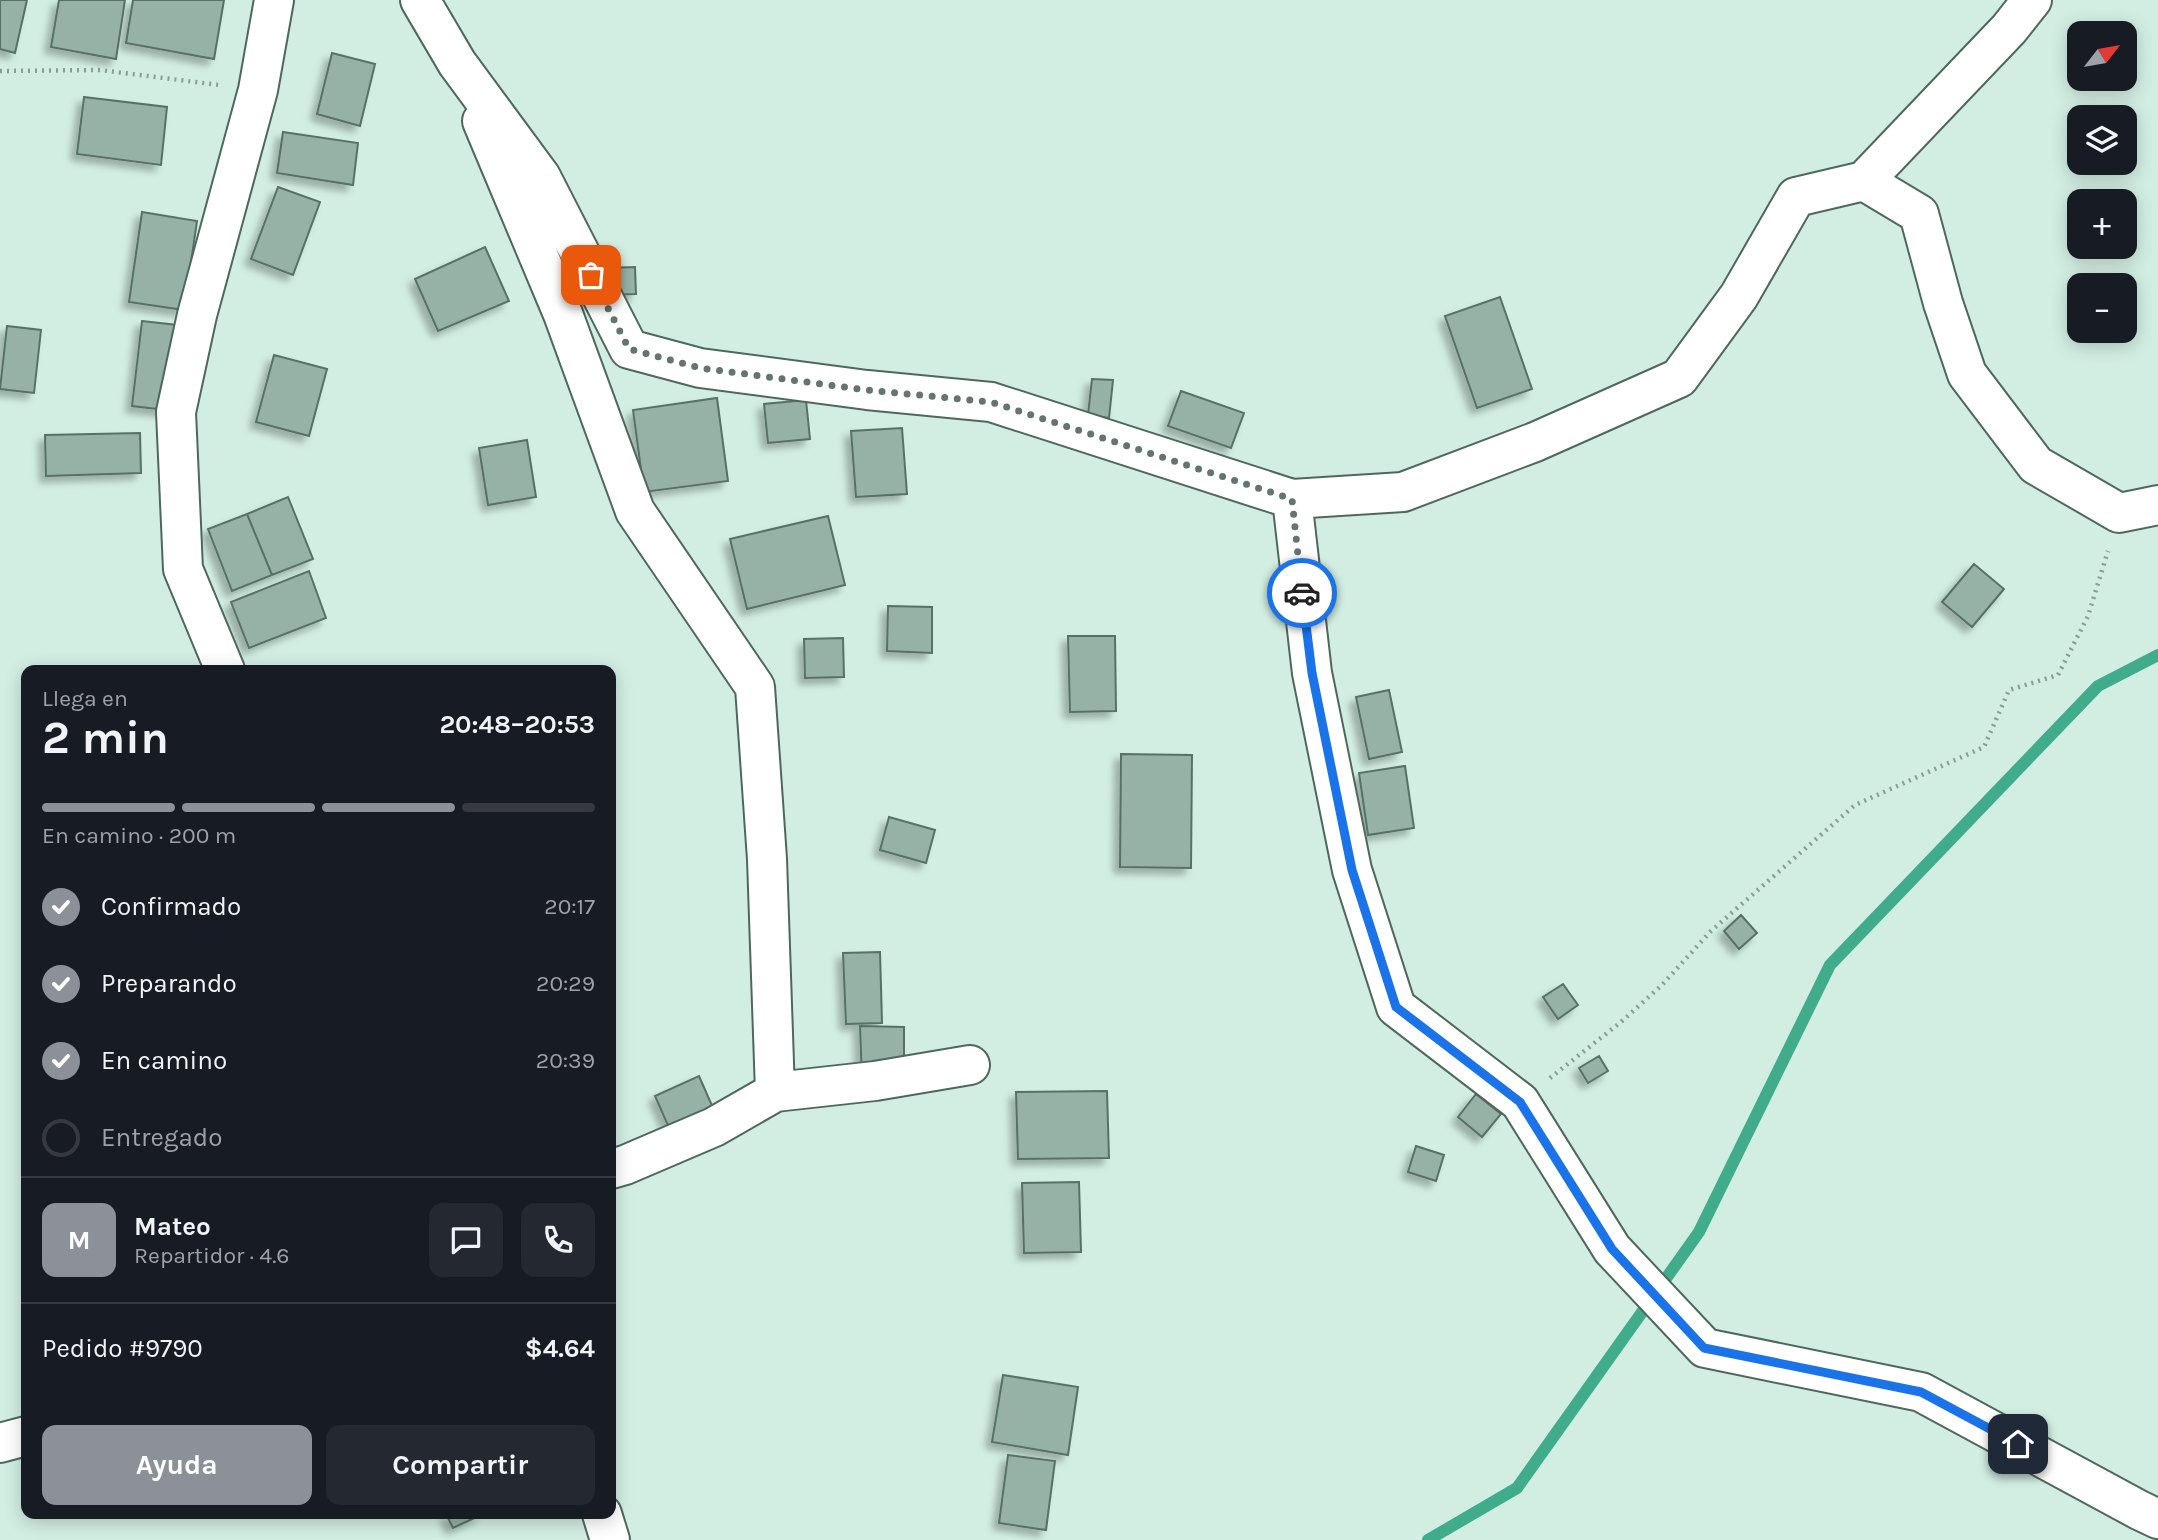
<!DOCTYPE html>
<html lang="es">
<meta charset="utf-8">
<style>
:root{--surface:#171b24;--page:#242831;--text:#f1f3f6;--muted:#9ea1a6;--line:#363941;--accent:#8c9099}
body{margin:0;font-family:Karla,sans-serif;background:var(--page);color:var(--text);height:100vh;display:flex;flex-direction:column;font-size:26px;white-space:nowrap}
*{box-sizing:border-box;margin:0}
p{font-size:23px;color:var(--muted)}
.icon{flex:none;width:38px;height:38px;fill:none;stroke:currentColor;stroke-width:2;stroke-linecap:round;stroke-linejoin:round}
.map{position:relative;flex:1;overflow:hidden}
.drawer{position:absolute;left:21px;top:665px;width:595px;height:854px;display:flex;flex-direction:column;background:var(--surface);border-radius:14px;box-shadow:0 4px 18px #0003}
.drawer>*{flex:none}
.needle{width:46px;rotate:59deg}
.tools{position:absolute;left:2067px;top:21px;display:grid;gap:14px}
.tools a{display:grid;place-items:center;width:70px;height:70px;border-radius:14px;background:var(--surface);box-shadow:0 4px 18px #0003;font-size:35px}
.pin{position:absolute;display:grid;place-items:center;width:60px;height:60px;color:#fff;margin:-30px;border-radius:14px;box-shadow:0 4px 10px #0006}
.courier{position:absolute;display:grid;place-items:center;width:70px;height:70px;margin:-35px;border:5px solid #1a73e8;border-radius:50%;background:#fff;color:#222;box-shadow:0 2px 9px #0007}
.overview em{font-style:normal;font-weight:700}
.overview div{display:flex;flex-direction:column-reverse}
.overview{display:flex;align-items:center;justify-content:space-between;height:119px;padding:0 21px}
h1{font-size:46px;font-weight:700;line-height:52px}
.bar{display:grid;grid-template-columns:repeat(4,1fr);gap:10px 7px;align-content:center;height:84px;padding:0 21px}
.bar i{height:9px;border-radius:5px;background:var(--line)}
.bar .on{background:var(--accent)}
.bar p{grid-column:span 4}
.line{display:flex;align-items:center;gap:18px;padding:0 21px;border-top:2px solid var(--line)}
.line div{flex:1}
.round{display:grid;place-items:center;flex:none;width:74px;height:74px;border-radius:14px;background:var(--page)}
ol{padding:0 21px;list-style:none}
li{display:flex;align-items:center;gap:21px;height:77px}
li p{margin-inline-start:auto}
li .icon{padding:7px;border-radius:50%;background:var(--accent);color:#fff;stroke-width:4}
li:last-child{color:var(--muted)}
li i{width:38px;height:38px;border:4px solid var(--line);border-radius:50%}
.primary-button{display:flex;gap:14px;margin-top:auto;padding:14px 21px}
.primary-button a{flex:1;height:80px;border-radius:14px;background:var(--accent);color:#fff;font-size:28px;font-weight:700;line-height:80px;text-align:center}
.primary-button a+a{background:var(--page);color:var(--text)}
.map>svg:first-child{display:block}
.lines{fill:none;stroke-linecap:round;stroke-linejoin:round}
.stream{stroke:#41ac8c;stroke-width:12}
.building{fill:#96b1a6;stroke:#587167;stroke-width:2;filter:url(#shadow)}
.street-casing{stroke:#4f685e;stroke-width:42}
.secondary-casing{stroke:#4f685e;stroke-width:42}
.path{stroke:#899d95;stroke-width:4.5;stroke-dasharray:2 5;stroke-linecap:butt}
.street{stroke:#fff;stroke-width:38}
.secondary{stroke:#fff;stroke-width:38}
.done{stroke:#64746e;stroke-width:7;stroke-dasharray:0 12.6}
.route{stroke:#1a73e8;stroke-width:9}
</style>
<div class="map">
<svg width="2158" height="1540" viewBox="0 0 2158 1540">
<defs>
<filter id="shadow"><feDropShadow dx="-6" dy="6" stdDeviation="3.5" flood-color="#0004"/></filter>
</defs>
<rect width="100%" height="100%" fill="#d2eee3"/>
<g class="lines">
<!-- stream -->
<path class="stream" d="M1428 1540 1517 1488 1699 1232 1830 965 2098 686 2158 655"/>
</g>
<!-- building -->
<path class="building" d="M0 0H27L15 53 0 49Z
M59 0H125L116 59 51 47Z
M133 0H224L214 59 126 43Z
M332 53 375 64 360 126 317 114Z
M84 97 167 107 161 165 77 154Z
M283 132 358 143 353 185 277 173Z
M278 187 320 202 293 275 251 259Z
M142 212 197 221 184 310 129 302Z
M485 247 509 301 438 331 415 279Z
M635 267 636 294 604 295 603 268Z
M1500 297 1532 389 1477 408 1445 316Z
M142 321 177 325 166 410 132 406Z
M7 326 41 330 34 393 0 389Z
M274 355 327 369 309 436 256 422Z
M1092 379 1113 380 1109 418 1088 415Z
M1181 391 1244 413 1231 448 1168 426Z
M717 398 728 481 644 492 633 410Z
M806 400 810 439 768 443 764 404Z
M902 428 907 494 856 497 851 431Z
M140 433 141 473 46 476 45 435Z
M527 440 536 497 488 505 479 448Z
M288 497 313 559 272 575 247 514Z
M247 514 272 575 232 591 208 529Z
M828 516 845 585 747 609 730 539Z
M1974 564 2004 589 1972 627 1942 602Z
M309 571 326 618 249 648 231 602Z
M888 606 932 607V653L887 651Z
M1068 636H1115L1116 711 1070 712Z
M843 638 844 677 805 678 804 639Z
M1389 690 1402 752 1369 759 1356 697Z
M1121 754 1192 755 1191 868 1120 867Z
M1405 766 1414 828 1368 835 1359 773Z
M889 817 935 830 926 863 880 850Z
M1741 915 1757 933 1739 949 1724 931Z
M880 952 882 1023 846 1024 843 953Z
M1563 984 1578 1005 1558 1019 1543 997Z
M860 1026 904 1027V1071L862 1079Z
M1599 1056 1608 1071 1588 1083 1579 1068Z
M699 1076 717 1117 673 1137 655 1096Z
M1107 1091 1109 1158 1018 1159 1016 1092Z
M1476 1094 1501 1114 1482 1137 1458 1117Z
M1416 1146 1444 1155 1436 1181 1408 1172Z
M1079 1182 1081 1252 1024 1253 1022 1183Z
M1003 1375 1078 1387 1068 1455 992 1442Z
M1008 1455 1055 1461 1046 1530 999 1523Z
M446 1514H483L453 1528Z"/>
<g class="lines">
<!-- street casing -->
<g class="street-casing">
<path id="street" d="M420 0 457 63 541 177 629 349 700 368 867 390 991 402 1292 499 1312 673 1352 870 1396 1007 1520 1102 1612 1249 1705 1348 1921 1392 2139 1510 2158 1519
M482 121 563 314 635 511 755 687 767 859 775 1092
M1864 181 1919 214 1943 303 1967 374 2036 465 2119 513 2158 505
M1292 499 1403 492 1535 442 1679 378 1739 296 1796 197 1864 181 2009 29 2032 0
M611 1169 625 1165 714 1127 775 1092 875 1081 970 1065
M0 1443 26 1436"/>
</g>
<!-- secondary casing -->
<g class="secondary-casing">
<path id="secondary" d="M225 670 183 569 176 412 197 315 258 90 274 0
M602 1514 610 1540"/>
</g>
<!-- path -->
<path class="path" d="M0 71 100 70 219 85
M1550 1078 1621 1022 1662 985 1711 931 1855 805 1984 747 2009 690 2058 675 2088 616 2108 551"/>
<!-- street -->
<use href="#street" class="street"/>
<!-- secondary -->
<use href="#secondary" class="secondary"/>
</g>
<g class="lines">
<!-- done -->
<path class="done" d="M591 275 629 349 700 368 867 390 991 402 1292 499 1302 593"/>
<!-- route -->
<path class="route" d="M1302 593 1312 673 1352 870 1396 1007 1520 1102 1612 1249 1704 1348 1921 1392 2018 1444"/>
</g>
</svg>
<div class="tools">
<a><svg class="needle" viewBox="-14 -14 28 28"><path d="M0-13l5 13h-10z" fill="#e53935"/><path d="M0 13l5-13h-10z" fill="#9ea1a6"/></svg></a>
<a><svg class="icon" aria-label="layers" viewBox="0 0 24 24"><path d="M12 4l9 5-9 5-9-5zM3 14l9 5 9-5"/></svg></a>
<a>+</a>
<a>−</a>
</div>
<div class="pin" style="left:591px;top:275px;background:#ea580c"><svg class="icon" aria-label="bag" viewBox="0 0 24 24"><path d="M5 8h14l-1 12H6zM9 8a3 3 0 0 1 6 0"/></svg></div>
<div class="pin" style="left:2018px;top:1444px;background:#1f2937"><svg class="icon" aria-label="home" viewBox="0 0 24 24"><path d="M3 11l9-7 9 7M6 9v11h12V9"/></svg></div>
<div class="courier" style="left:1302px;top:593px"><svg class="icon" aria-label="car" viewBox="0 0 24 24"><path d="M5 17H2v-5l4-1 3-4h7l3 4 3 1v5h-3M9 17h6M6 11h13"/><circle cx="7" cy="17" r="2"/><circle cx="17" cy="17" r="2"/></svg></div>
<section class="drawer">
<div class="overview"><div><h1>2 min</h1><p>Llega en</p></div><em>20:48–20:53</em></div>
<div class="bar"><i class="on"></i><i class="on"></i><i class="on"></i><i></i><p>En camino · 200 m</p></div>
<ol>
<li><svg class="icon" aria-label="check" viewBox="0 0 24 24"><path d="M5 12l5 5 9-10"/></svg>Confirmado<p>20:17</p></li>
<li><svg class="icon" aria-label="check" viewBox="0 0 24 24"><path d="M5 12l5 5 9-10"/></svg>Preparando<p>20:29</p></li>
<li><svg class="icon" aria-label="check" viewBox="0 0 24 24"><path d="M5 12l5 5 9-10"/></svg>En camino<p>20:39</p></li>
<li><i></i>Entregado</li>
</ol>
<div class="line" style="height:126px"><b class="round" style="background:var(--accent);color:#fff">M</b><div><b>Mateo</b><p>Repartidor · 4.6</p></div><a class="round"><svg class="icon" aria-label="chat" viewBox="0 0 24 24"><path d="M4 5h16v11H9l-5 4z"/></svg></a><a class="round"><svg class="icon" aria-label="phone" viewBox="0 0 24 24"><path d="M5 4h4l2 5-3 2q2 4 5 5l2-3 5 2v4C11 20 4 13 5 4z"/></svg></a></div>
<div class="line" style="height:91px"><div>Pedido #9790</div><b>$4.64</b></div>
<div class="primary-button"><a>Ayuda</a><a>Compartir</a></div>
</section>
</div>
